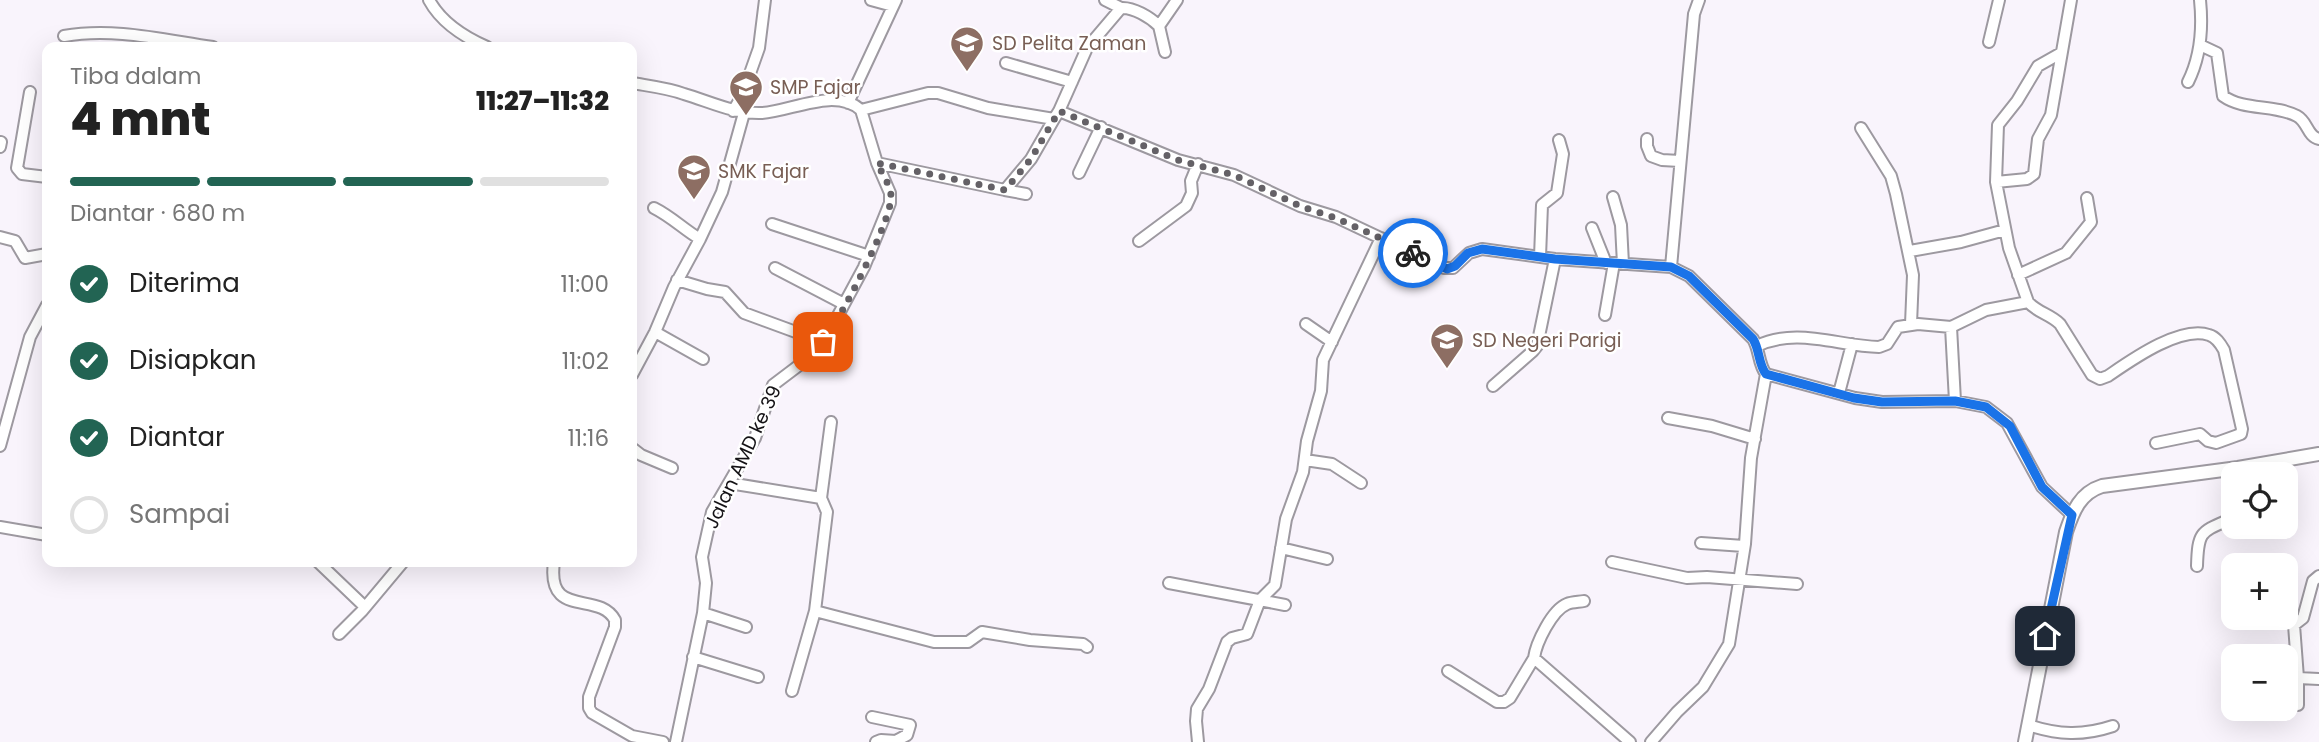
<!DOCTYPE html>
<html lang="id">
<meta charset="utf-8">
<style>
:root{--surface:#fff;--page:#f2f2f2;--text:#222;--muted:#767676;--line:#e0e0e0;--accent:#226453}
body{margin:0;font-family:Poppins,sans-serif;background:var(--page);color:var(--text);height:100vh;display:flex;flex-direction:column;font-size:26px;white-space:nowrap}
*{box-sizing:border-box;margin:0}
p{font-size:23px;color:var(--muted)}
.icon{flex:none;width:38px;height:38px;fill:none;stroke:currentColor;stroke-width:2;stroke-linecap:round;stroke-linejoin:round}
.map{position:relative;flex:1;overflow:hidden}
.side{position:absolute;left:42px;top:42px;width:595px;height:525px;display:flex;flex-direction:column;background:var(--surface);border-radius:14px;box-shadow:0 7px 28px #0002}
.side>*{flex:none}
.fabs{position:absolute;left:2221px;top:462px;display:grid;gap:14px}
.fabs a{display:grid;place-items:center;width:77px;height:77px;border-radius:14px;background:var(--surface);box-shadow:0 7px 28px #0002;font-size:35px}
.pin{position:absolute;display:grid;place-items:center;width:60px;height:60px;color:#fff;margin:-30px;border-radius:14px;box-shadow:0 4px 10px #0006}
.courier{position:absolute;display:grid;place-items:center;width:70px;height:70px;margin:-35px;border:5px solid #1a73e8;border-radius:50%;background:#fff;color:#222;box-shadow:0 2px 9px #0007}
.summary em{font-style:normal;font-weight:800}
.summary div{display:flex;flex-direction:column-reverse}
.summary{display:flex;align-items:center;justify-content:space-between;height:119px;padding:0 28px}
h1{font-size:46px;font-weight:800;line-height:52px}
.bar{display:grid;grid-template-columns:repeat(4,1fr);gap:10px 7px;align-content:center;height:84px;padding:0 28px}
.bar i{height:9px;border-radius:5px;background:var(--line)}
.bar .active{background:var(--accent)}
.bar p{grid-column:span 4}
ol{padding:0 28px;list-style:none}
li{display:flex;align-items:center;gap:21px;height:77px}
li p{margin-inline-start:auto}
li .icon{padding:7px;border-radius:50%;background:var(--accent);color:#fff;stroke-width:4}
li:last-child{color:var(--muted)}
li i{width:38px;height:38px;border:4px solid var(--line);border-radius:50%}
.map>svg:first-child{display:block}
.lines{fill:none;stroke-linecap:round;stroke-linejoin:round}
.minor-casing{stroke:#9d99a0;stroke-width:14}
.major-casing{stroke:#9d99a0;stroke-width:16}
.minor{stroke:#fff;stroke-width:10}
.major{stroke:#fff;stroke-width:12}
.done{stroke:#646166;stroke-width:7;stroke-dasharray:0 12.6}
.route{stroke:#1a73e8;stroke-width:9}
.labels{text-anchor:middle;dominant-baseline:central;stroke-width:5;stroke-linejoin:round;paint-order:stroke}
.education-label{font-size:19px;fill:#785e54;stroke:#fff;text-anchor:start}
.street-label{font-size:19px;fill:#141215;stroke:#fff}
</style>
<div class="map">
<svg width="2319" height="742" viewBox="0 0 2319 742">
<rect width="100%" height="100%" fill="#f9f4fc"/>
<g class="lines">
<!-- minor casing -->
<g class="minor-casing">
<path id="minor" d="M429 0C441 22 464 37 487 47
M871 0 893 6
M1105 0 1121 8
M1159 26 1177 0
M64 36C113 27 164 40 213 47
M1989 42 1999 0
M2200 45 2217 53 2223 96C2244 111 2274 104 2297 116 2308 122 2307 136 2319 139
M1006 63 1072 82
M2188 82C2201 56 2203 29 2200 0
M632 83C649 86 668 88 684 94 711 102 734 114 762 113 792 111 835 87 861 110L877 163 890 193V203L864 267 828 334 810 357 773 385 755 438 712 512 702 557 706 583 703 613 676 742
M30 92 17 168 22 174 47 177
M848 103 896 0
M861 110 928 93H938L988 108 1054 119 1059 111 1178 160 1234 175 1300 206 1336 217 1444 268H1453L1469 253 1482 249 1555 259 1671 267 1689 276 1753 339C1760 350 1758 364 1766 374L1855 398 1882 402 1955 401 1986 407 2007 423 2042 487 2072 515
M733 111 742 96 759 48 765 0
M1059 111 1087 48 1121 8C1133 7 1150 17 1159 26L1165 52
M1861 128 1891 176 1896 194 1913 275 1911 324
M1647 139V146L1651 156 1662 160 1680 161
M0 147 1 142
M877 163 1005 190 1031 159 1054 119
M1079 173 1101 127
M1996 182 1998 125 2017 101 2038 66 2061 53
M1005 190 1026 194
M1613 197 1621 225 1623 264
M654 208C672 217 683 229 700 239
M772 224 869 256
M1592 228 1606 263
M0 237 15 241 25 258 47 254
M1139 241 1186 206 1192 193 1191 181 1198 164
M1910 251 1961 242 2005 230
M1540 257 1542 205 1557 193 1563 154 1559 140
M1671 267 1694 14 1699 0
M775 268 844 304
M2018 275 2066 253 2091 222 2087 198
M677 280 707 289 725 292 744 313 823 342
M2028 302C2038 313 2050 314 2060 324L2092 375 2100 379 2108 376C2130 361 2180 325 2209 335 2216 337 2220 343 2224 350L2242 429 2241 434 2216 443 2208 441 2200 434 2156 443
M1605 315 1614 263
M1306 324 1332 342
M655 332 703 359
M1757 346C1796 327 1838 346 1879 347L1887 344 1898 327 1918 324 1951 327
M632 375 655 332 674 287 700 239 722 192 744 113
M1493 386 1533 351 1537 346 1555 259
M1839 393 1852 344
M1955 401 1951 327 1986 310 2028 302 2009 248 1996 182 2027 179 2034 174 2038 139 2051 115 2071 0
M1668 418 1712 426 1755 439
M0 446 30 337 47 305
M632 448 641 455 672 468
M1305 460 1332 464 1361 483
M729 483 821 498 827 512 815 611 934 642H968L982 632 1030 640 1083 644 1087 647
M821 498 831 422
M0 527 47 535
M1701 543 1744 546
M1281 548 1327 559
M318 562 364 606
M554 562C546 620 599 590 615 620V627L589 697V708L592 713 632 736 663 742
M1612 562 1687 578 1707 577 1797 584
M2197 566C2198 530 2201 532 2233 518
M1169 583 1285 605
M703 613 746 627
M339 634 362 611 403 562
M693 657 758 677
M1534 658C1536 643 1552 610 1567 604 1572 602 1579 602 1584 601
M1448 671 1497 702H1504L1510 698 1534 658 1630 742
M2298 678 2294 625 2303 618 2313 581 2319 576
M792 691 815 611
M2298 705V678L2319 679
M872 717 910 725 907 735 896 741 881 740 876 742
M2028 725C2058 735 2083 736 2113 726
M1198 742 1196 721 1197 709 1209 689 1227 642 1232 638 1247 634 1260 600 1275 585 1286 519 1303 472 1307 441 1321 391 1323 360 1381 238
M1651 742 1677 712 1703 687 1729 644 1745 544 1751 458 1766 374"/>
</g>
<!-- major casing -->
<g class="major-casing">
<path id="major" d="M2025 742 2066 532C2073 511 2080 493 2102 486L2238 468 2319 454"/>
</g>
<!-- minor -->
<use href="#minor" class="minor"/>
<!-- major -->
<use href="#major" class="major"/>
</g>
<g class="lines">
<!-- done -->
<path class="done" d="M823 342C841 317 888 228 891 199 892 187 882 174 877 163L1005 190 1031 159 1059 111 1178 160 1234 175 1300 206 1336 218 1413 253"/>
<!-- route -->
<path class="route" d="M1413 253 1447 269 1455 266 1468 253 1482 249 1555 259 1671 267 1689 276 1753 339C1760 350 1758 364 1766 374L1854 398 1882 402 1955 401 1986 407 2010 426 2042 487 2072 515 2045 636"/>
</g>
<!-- icons -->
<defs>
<g id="school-pin" transform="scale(1.75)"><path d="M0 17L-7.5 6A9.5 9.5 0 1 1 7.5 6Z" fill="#8d6e63" stroke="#fff"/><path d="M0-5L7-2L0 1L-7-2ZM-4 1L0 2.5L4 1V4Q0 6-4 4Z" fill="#fff"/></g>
</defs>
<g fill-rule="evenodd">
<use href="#school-pin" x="967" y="43"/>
<use href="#school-pin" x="746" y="87"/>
<use href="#school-pin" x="694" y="171"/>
<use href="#school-pin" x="1447" y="340"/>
</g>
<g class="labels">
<!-- education labels -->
<g class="education-label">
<text x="992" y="43">SD Pelita Zaman</text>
<text x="770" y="87">SMP Fajar</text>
<text x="718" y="171">SMK Fajar</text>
<text x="1472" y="340">SD Negeri Parigi</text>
</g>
<!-- street labels -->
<g class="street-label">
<text transform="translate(743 457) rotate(-65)">Jalan AMD ke 39</text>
</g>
</g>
</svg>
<div class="fabs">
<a><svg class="icon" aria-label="locate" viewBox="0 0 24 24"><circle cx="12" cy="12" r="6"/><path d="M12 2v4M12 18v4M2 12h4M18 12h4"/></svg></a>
<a>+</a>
<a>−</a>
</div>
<div class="pin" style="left:823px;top:342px;background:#ea580c"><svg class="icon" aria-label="bag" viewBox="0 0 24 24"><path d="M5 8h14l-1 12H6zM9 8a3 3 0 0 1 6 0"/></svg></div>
<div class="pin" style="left:2045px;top:636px;background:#1f2937"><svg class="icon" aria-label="home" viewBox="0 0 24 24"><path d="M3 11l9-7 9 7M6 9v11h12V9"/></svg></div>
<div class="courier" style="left:1413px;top:253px"><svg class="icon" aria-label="bike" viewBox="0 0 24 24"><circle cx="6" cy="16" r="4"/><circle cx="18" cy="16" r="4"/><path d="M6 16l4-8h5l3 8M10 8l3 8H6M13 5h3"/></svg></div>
<section class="side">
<div class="summary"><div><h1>4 mnt</h1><p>Tiba dalam</p></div><em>11:27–11:32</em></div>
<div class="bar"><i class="active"></i><i class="active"></i><i class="active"></i><i></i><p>Diantar · 680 m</p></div>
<ol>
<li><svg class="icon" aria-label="check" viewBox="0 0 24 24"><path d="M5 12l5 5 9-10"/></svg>Diterima<p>11:00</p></li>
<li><svg class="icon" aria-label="check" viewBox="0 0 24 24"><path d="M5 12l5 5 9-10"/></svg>Disiapkan<p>11:02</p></li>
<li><svg class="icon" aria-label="check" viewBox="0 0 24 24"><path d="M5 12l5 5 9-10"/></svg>Diantar<p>11:16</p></li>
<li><i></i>Sampai</li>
</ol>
</section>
</div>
